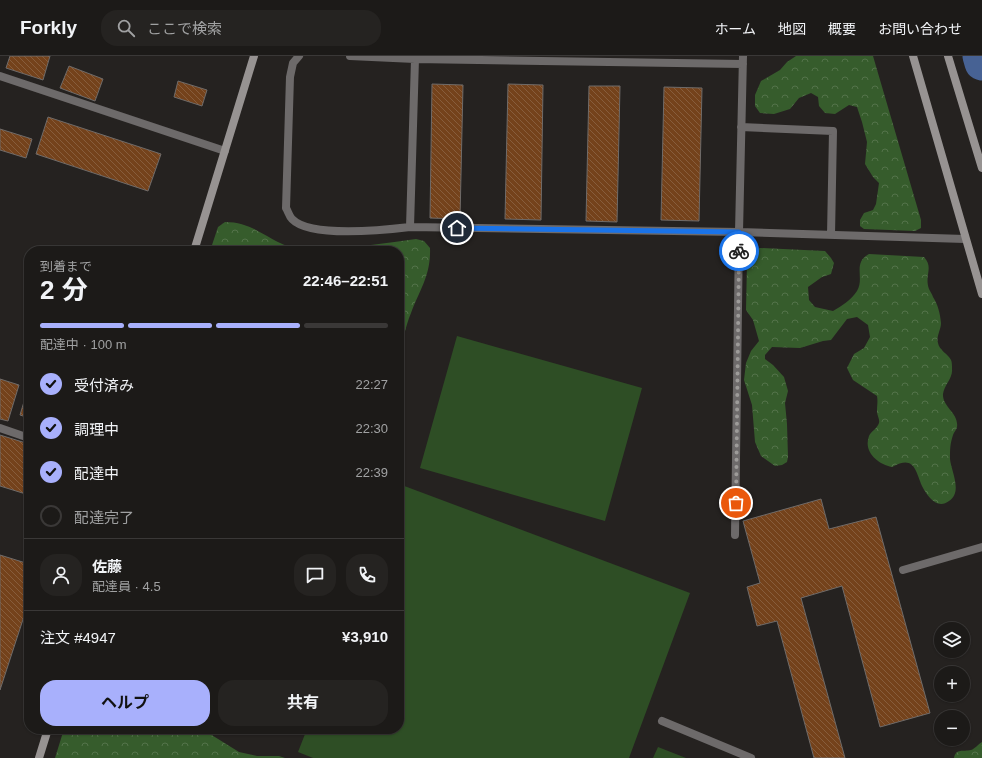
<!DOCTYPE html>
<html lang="ja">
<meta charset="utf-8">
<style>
:root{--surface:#1c1a18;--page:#252321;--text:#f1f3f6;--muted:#a0a1a2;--line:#3a3837;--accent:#a8b0fc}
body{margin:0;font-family:Arial,"Noto Sans JP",sans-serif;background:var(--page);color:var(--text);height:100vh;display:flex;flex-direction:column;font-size:15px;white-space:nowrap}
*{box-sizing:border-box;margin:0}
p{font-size:13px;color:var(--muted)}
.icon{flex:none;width:22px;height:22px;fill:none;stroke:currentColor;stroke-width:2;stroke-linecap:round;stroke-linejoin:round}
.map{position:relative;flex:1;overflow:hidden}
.side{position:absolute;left:24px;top:190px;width:380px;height:488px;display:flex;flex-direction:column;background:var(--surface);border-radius:16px;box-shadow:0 1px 3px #0004,0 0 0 1px var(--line)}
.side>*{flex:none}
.buttons{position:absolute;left:934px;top:566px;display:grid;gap:8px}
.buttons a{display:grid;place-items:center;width:36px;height:36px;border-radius:50%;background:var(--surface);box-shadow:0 1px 3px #0004,0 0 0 1px var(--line);font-size:20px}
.pin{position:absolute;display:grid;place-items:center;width:34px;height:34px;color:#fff;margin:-17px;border:2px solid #fff;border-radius:50%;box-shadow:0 1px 4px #0007}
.courier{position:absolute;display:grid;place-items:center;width:40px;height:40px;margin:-20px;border:3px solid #1a73e8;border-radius:50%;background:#fff;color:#222;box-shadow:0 1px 5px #0007}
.overview em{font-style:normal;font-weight:700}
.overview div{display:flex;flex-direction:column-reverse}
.overview{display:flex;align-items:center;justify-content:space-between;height:68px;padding:0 16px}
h1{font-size:26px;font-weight:700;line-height:30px}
.bar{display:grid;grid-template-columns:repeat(4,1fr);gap:6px 4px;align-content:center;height:48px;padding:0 16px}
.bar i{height:5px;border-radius:3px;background:var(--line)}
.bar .on{background:var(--accent)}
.bar p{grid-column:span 4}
.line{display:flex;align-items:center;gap:10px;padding:0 16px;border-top:1px solid var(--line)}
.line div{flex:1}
.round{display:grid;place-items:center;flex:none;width:42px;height:42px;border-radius:16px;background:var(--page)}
ol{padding:0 16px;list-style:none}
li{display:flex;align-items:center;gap:12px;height:44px}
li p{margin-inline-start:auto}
li .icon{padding:4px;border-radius:50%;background:var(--accent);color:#111;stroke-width:4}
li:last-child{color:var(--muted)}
li i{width:22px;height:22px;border:2px solid var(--line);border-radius:50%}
.action{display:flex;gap:8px;margin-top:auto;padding:8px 16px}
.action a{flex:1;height:46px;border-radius:16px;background:var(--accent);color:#111;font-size:16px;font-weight:700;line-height:46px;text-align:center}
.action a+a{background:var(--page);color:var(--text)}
header{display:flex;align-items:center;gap:24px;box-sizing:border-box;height:56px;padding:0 20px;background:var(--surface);border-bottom:1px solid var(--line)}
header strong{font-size:19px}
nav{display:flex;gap:22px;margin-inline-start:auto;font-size:14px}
.search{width:280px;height:36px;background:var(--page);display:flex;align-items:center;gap:10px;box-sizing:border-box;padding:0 14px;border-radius:16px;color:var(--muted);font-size:15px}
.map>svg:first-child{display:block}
.forest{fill:url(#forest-crowns)}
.garden{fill:#2e4e25}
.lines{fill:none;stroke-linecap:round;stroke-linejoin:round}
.river{stroke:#476294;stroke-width:35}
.building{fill:url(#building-back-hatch);stroke:#6f6b69}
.street{stroke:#6d6a6a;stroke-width:8}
.secondary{stroke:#979392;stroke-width:8}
.done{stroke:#9d9b99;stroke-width:4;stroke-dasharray:0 7.2}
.route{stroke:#1a73e8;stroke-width:5}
</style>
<header>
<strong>Forkly</strong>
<div class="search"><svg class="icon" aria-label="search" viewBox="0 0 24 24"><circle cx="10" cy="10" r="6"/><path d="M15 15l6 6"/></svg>ここで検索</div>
<nav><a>ホーム</a><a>地図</a><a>概要</a><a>お問い合わせ</a></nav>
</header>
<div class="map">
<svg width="982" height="702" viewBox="0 0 982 702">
<defs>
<pattern id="forest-crowns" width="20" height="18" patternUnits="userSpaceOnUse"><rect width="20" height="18" fill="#365c2c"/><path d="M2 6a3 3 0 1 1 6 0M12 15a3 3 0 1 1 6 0" fill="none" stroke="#53734a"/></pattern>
<pattern id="building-back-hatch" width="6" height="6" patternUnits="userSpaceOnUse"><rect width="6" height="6" fill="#74421b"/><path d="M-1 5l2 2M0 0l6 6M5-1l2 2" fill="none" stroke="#875d3c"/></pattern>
</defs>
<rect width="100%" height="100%" fill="#252220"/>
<!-- forest -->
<path class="forest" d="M796 0H873L921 164V172L915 175 864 173 860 170V164L864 157 873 154 876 148 879 127 873 121 865 108 867 86 862 66 857 51 849 49 835 58 825 57 819 50 818 41 811 37 799 42 790 53 774 58 760 57 755 50V39L761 25 780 14 787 6Z
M225 166C254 166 268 185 293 192 305 195 319 194 330 193 359 191 387 187 416 183L424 185 430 192C431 219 420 233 411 257 405 271 403 286 399 300V195H210L218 171Z
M760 192 825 195 831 202 834 207 831 218 822 221 808 231 809 244 815 251 833 255C842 250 851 244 857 235 865 222 852 207 869 198L924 201C934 212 924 219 929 233 930 235 932 238 933 241 938 249 940 257 941 267 941 274 936 280 938 287 939 294 948 298 951 304 952 306 952 310 952 313 953 322 944 329 943 338 942 351 959 357 957 371 957 373 954 376 953 379 950 388 950 393 950 403 951 415 963 436 949 445 937 454 927 440 922 430 915 413 914 399 892 411 878 408 863 396 869 380 871 375 877 373 879 367 880 363 877 360 877 355 877 349 878 346 877 340L853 324 847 312 854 298 864 292 870 281 868 269 857 261 847 263 831 284 823 285 800 292 772 291 765 299V303L773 309 784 321 788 335 785 347 787 368 788 401 787 406 782 409 775 410 761 400 755 386 752 349 744 324 746 307 751 295 759 285 753 264 746 254 747 207 749 200 753 194Z
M64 673H202L239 696 257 700H279L285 702H55Z
M982 686V702H954C956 692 963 696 971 694 975 693 978 688 982 686Z"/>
<!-- garden -->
<path class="garden" d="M457 280 642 332 605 465 420 412Z
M399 428 690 537 629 702H313L298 696 307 673H399Z
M658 691 686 702H653Z"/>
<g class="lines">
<!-- river -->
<path class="river" d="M980 0 982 7"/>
</g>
<!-- building -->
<path class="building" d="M10 0H50L43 24 6 12Z
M69 10 103 23 95 45 60 32Z
M178 25 207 34 202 50 174 41Z
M432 28 463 29 460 163 430 162Z
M508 28 543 29 541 164 505 163Z
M589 30H620L617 166 586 165Z
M664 31 702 32 699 165 661 164Z
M48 61 161 98 148 135 36 98Z
M0 73 32 83 26 102 0 94Z
M0 323 19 329 8 365 0 363Z
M26 339 29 340V362L20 359Z
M0 379 29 388V439L0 430Z
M821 443 829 473 876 461 930 657 880 671 842 530 801 542 845 702H814L777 565 757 570 747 531 760 527 743 465Z
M0 499 29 508V545L0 634Z"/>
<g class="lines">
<!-- street -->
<path class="street" d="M299 0 293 7 290 21 286 152C288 155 289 160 292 163 310 182 385 174 410 171L739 176 965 183
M350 0 415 3 743 8
M0 20 225 95
M741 71 833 75 831 179
M410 171 415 3
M0 372 29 382
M735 479 739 176 743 0
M903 514 982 491
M662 665 751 702"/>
<!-- secondary -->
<path class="secondary" d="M913 0 982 238
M948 0 982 112
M194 195 254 0
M39 702 48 673"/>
</g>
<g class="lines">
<!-- done -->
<path class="done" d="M736 447 739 195"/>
<!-- route -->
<path class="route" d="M457 172 739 176V195"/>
</g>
</svg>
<div class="buttons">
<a><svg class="icon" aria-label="layers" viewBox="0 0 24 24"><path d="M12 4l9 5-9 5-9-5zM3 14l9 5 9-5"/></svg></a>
<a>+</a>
<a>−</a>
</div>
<div class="pin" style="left:736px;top:447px;background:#ea580c"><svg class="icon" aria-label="bag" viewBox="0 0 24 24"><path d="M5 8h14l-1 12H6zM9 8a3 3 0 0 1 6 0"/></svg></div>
<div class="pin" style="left:457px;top:172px;background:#1f2937"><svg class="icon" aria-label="home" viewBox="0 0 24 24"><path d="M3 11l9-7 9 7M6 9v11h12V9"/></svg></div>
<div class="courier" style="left:739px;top:195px"><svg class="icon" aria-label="bike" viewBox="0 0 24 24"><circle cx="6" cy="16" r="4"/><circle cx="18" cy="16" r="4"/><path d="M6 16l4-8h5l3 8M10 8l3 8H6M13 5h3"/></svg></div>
<section class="side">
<div class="overview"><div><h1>2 分</h1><p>到着まで</p></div><em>22:46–22:51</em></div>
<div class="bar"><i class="on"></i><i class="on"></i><i class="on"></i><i></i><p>配達中 · 100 m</p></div>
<ol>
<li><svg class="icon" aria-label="check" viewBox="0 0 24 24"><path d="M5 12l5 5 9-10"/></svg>受付済み<p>22:27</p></li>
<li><svg class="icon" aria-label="check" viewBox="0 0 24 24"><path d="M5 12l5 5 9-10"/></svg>調理中<p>22:30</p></li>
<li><svg class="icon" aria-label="check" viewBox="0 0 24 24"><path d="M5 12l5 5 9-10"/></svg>配達中<p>22:39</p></li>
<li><i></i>配達完了</li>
</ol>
<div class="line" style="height:72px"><a class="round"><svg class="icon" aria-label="person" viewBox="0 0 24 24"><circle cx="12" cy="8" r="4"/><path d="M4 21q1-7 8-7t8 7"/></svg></a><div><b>佐藤</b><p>配達員 · 4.5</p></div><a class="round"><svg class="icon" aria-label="chat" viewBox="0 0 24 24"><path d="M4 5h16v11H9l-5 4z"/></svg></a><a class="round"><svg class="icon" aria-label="phone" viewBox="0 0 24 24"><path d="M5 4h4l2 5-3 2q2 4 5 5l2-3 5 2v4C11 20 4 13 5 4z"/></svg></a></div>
<div class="line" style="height:52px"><div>注文 #4947</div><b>¥3,910</b></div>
<div class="action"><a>ヘルプ</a><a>共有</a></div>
</section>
</div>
